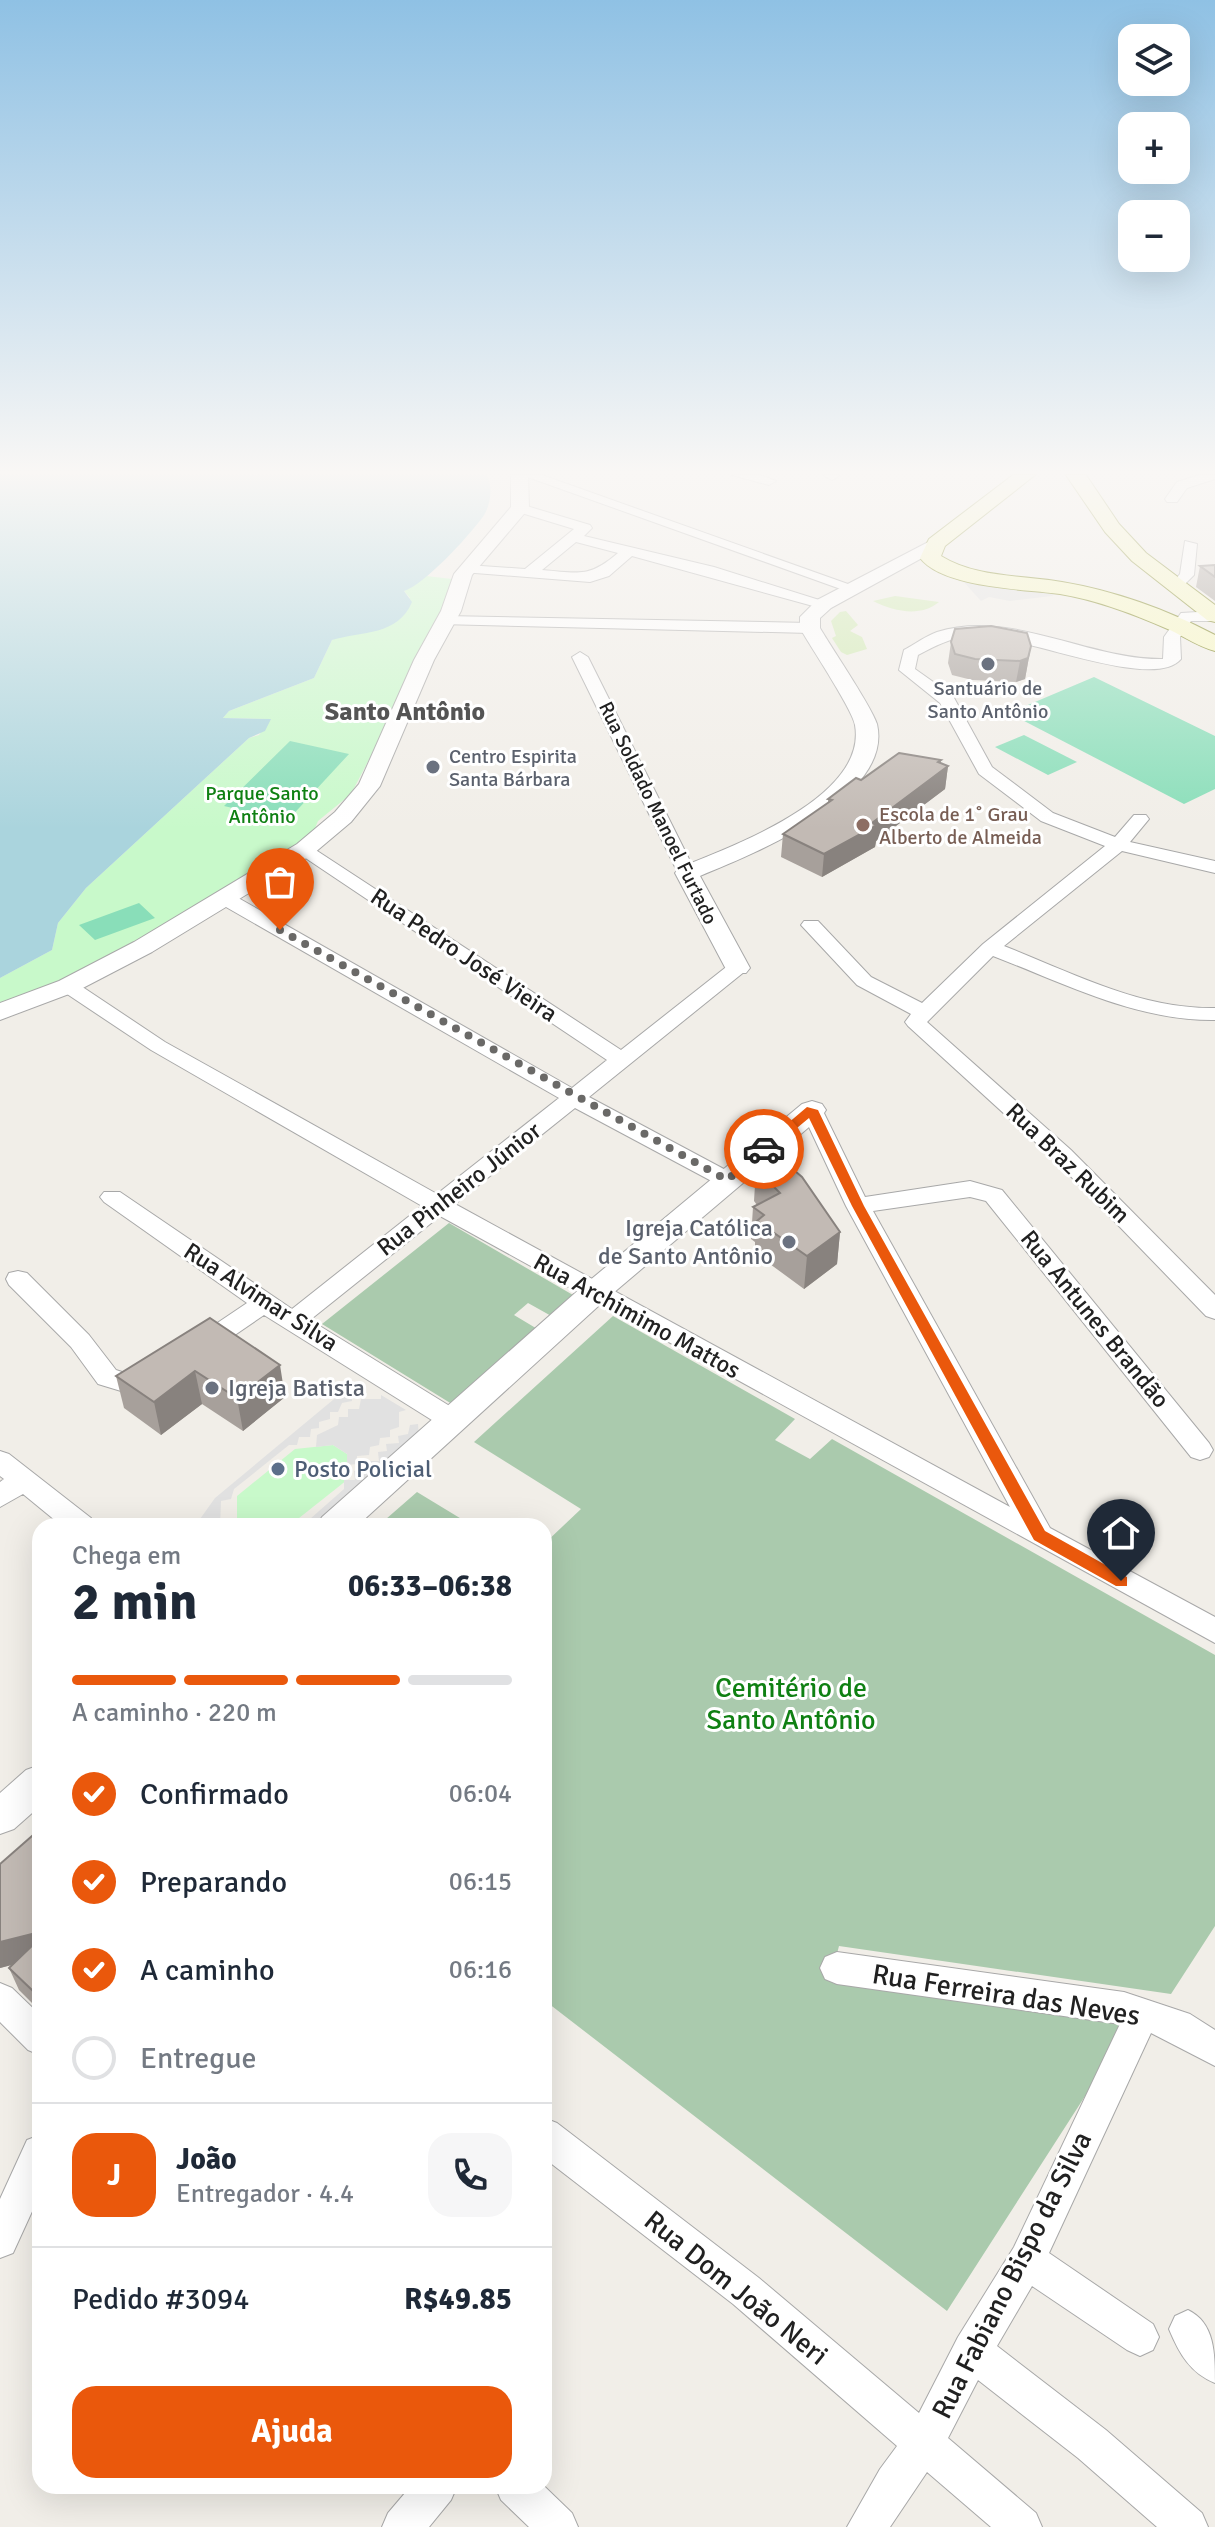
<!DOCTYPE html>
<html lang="pt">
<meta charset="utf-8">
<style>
:root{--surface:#fff;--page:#f6f6f7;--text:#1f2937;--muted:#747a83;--line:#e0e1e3;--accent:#ea580c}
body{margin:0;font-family:Signika,sans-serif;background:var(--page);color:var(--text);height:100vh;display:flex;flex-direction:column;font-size:30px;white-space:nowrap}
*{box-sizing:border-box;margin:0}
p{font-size:26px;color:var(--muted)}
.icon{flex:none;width:44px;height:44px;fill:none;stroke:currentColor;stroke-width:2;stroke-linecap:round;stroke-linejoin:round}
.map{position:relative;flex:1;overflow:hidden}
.side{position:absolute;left:32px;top:1518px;width:520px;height:976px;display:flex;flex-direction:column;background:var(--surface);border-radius:24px;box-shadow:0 8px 32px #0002}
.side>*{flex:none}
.fabs{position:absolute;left:1118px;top:24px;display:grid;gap:16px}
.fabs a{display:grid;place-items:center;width:72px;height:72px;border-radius:16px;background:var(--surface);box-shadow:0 8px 32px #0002;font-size:40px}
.pin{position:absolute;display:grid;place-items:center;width:68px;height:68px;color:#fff;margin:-82px -34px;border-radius:50% 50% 50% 0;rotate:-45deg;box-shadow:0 0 8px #0007}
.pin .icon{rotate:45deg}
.courier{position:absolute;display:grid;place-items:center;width:80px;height:80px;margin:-40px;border:6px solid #ea580c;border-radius:50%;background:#fff;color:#222;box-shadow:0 2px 10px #0007}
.overview em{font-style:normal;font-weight:700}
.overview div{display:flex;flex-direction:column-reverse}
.overview{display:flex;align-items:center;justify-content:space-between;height:136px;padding:0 40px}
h1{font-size:52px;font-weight:700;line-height:60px}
.bar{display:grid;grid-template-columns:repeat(4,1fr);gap:12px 8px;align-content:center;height:96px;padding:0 40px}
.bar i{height:10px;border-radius:6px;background:var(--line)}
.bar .on{background:var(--accent)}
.bar p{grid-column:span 4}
.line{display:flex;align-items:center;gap:20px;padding:0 40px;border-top:2px solid var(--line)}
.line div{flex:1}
.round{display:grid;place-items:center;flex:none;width:84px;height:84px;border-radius:24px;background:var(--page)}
ol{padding:0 40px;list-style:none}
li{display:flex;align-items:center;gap:24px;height:88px}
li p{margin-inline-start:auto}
li .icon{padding:8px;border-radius:50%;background:var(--accent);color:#fff;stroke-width:4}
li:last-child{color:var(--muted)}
li i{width:44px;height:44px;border:4px solid var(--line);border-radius:50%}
.primary-button{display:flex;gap:16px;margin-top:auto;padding:16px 40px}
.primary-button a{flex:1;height:92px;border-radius:24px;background:var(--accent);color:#fff;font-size:32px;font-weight:700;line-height:92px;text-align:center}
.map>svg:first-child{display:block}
.grass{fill:#cfe9b0}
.cemetery{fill:#aacaad}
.park{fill:#c8f9ca}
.pitch{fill:#89deb9}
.parking{fill:#e1e1e1}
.water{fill:#aad4dd}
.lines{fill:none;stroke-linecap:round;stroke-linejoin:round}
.minor-casing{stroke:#a8a8a8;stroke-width:2}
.tertiary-casing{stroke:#a8a8a8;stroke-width:2}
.secondary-casing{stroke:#717908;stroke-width:2}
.minor{fill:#fff;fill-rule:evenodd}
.tertiary{fill:#fff;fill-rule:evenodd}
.secondary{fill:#f8f8bf;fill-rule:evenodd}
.wall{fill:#a7a09b}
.shaded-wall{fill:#88827e}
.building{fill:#c2bab4;stroke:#88827e;stroke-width:2}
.route{fill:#ea580c}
.done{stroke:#6a6967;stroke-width:8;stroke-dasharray:0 14.4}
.worship-dot{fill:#6b7280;stroke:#fff;stroke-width:3}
.education-dot{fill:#8d6e63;stroke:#fff;stroke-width:3}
.service-dot{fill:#5c6f8a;stroke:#fff;stroke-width:3}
.labels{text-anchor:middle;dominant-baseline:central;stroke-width:6;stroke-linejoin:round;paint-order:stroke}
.far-worship-label{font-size:20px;fill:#5b616d;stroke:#fff}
.far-park-label{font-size:20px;fill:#0f8013;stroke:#fff}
.far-street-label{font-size:20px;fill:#212121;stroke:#fff}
.far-education-label{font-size:20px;fill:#785e54;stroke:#fff;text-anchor:start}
.street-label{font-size:24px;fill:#212121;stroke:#fff}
.worship-label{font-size:24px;fill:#5b616d;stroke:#fff;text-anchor:end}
.service-label{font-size:24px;fill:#4e5e75;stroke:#fff;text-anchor:start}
.far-district-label{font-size:26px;font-weight:bold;fill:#545454;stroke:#fff}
.near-park-label{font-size:28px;fill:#0f8013;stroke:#fff}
.near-street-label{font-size:28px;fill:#212121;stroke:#fff}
</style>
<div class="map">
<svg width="1215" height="2527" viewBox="0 0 1215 2527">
<rect width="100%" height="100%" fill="#f1eee8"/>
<!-- grass -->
<path class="grass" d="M895 596 939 602C921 617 895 612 873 601Z
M846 611 858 625 850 631 862 637 867 649 847 655 841 652 832 638 836 636 831 621 840 612Z"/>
<!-- cemetery -->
<path class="cemetery" d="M449 1223 585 1302 562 1322 528 1303 514 1315 549 1336 460 1409 322 1324Z
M613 1316 795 1419 775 1440 810 1459 832 1439 1215 1655V1926L1171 1994 839 1946 831 1977 1132 2023 947 2311 544 2000V1544L581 1509 474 1442Z
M417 1492 473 1526H378Z"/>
<!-- park -->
<path class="park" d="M426 576 452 579 442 620 351 794 318 821 309 842 68 980 0 1006V978L52 950 58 923 86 888 249 738 259 735 270 719 223 718 229 711 314 678 332 640 410 598 404 591Z
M333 1445 347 1454V1480L289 1526H237V1496L295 1449Z"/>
<!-- pitch -->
<path class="pitch" d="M1094 677 1215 736V789L1184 804 1009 713Z
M1024 735 1077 762 1048 775 995 747Z
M290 741 349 754 287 821 224 806Z
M139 903 155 918 95 940 79 925Z"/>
<!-- parking -->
<path class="parking" d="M961 579 1057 592 1052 596 1010 601 989 597 981 601Z
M351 1385 352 1401 342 1403 338 1412H330V1419L319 1422V1428L311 1429 310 1437H299L297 1445H289L234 1489 231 1499 221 1501 220 1526H195L215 1498Z
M381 1395 406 1410 399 1412V1427L390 1430V1437L380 1438 379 1445 370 1447 369 1455 357 1456V1464L347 1465V1454L333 1445 316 1447 317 1435 338 1425 339 1417H348V1409H359L361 1399H381Z
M418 1424 419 1439 312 1526H299V1519H310L344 1489V1480H355L354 1471 366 1469 365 1461H379L378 1452 387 1451 386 1444 399 1443 398 1436 408 1434 410 1425Z"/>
<!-- water -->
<path class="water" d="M0 475H487C493 488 491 506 482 518 467 538 425 584 404 591L412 602C398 636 362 631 332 640L314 678 229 711 223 718 271 719 265 731 249 738 86 888 58 923 52 950 0 978Z"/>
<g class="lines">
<!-- minor casing -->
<g class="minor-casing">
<path id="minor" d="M522 475H542L862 589 849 592Z
M732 475H760L776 481 769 485Z
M823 475H838L839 476 832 480Z
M1199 475H1215V479L1187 488 1177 502H1167L1165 499 1177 482Z
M520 504 590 525 592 528 584 536 714 567 832 604 824 609 632 556 609 576 590 582 462 572 460 569 467 565 525 569 574 529 515 511 513 508ZM576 542 618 553C589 578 579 573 542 570Z
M1185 541 1197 544 1194 575 1178 591 1170 586 1180 574Z
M1215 611V621H1191L1180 637 1181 659C1152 693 1017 631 970 636 950 638 935 646 918 655L915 669 953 696 992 767 1053 813 1115 837 1134 815H1146L1149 819 1130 842 1215 861V873L1122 851 1004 946C1073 973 1139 1009 1215 1008V1020C1136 1021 1066 984 993 956L927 1022 1071 1150 1215 1295V1319L1206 1316 1055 1160 908 1026 905 1022 911 1014 857 985 801 925 804 921H818L871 977 922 1003 983 944 1105 846 1041 821 979 774 940 703 899 670 904 650C915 644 926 636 937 632 1012 609 1088 660 1163 659L1164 637 1181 613Z
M445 616 810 623 818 628 810 633 440 624 437 621Z
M580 652 588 657 696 873 694 877H680L678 873 572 657Z
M305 843 621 1050 730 964H744L747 968 744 972 589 1097 735 1175 738 1180 735 1185H719L575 1108 455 1204 1010 1507 846 1206 801 1110 812 1103 820 1105 865 1197 970 1181 1002 1190 1209 1443 1213 1450 1209 1457 1200 1460 1191 1457 986 1201 970 1197 873 1211 1050 1528 1215 1617V1643L440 1216 310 1320 461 1413 465 1420 461 1427 452 1430 443 1427 264 1315 210 1352H192L188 1346 192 1340 247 1303 104 1202 100 1197 104 1192H120L292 1309 422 1206 151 1050 61 990 58 986 61 982H75L165 1042 437 1194 559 1098 219 903 216 899 219 895H233L572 1088 607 1060 298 853V845Z
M18 1271 27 1273 89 1335 116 1370 131 1375 149 1370 158 1372 162 1379 158 1386 131 1394 98 1384 71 1347 9 1285 6 1279 9 1273Z
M0 1451 9 1454 91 1518 95 1526H62L23 1494 0 1507V1482L4 1479 0 1476Z
M837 1952 1124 1992 1190 2014 1215 2030V2066L1151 2033 1049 2253 1153 2324 1159 2337 1153 2350 1140 2356 1127 2350 1032 2286 997 2346 1106 2430 1202 2513 1208 2527H1157L1078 2458 978 2380 948 2438 1036 2513 1042 2527H991L927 2472 890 2527H847L880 2469 897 2446 733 2304 544 2158V2118L557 2123 759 2278 919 2413 958 2337 1014 2247 1120 2024 837 1984 825 1979 820 1968 825 1957Z
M0 1983 12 1988 40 2015V2055L28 2050 0 2022Z
M40 2135V2194L13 2253 0 2258V2199L27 2140Z
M1188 2310C1215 2323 1215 2354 1215 2383 1190 2373 1179 2353 1169 2329L1175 2316Z
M411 2486H457L451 2500 429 2527H382L388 2513Z
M495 2486H544L572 2513 578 2527H529L501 2500Z"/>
</g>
<!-- tertiary casing -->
<g class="tertiary-casing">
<path id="tertiary" d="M511 475H528L529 508 472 575 461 611 434 660 380 786 351 822 313 854 152 952 77 991 0 1020V1003L59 981 134 942 297 844 335 812 359 784 414 660 441 611 454 574 511 507Z
M936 538 945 543 942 547 831 608 820 618V628C831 647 872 707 877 724 894 798 751 855 700 876L750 968 746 973H728L675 873 679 868C730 847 868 798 855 725 853 710 810 646 800 628V617L817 600Z
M812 1101 822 1104 826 1110 822 1116 605 1300 357 1526H317L322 1517 583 1286 802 1104Z
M40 1765V1806L14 1829 0 1834V1793L26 1770Z"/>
</g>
<!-- secondary casing -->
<g class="secondary-casing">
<path id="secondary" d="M1013 475H1035L945 546 941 556C976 578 1023 575 1062 582 1115 591 1168 610 1215 635V651C1199 647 1185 637 1170 630 1136 615 1097 600 1060 594 1024 589 943 588 920 558L929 539Z
M1066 475H1086L1119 524 1146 553 1215 605V622L1207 620 1132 561 1105 532Z"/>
</g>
<!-- minor -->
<use href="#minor" class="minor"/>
<!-- tertiary -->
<use href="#tertiary" class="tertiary"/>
<!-- secondary -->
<use href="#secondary" class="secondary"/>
</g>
<!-- wall -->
<path class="wall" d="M1215 565V601L1196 587 1200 566Z
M951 642 1031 646 1025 679 1016 682 972 680 952 675 948 663Z
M940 763 948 766 945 789 876 841 875 847 822 877 781 857 783 834 828 803V799Z
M756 1169 840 1232 837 1264 804 1289 755 1253V1242L751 1239 753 1207 757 1205 754 1201Z
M210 1318 285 1397 243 1431 202 1404 161 1435 124 1408 116 1376Z
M40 1829V2011L19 1990 9 1968 12 1965 0 1968Z"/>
<!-- shaded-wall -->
<path class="shaded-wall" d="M1031 646 1025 679 1016 682 1020 661Z
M941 760 939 773 948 766 945 789 876 841 875 847 822 877 824 854 872 823Z
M840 1232 837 1264 804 1289 807 1256Z
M280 1365 285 1397 243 1431 237 1398Z
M195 1371 202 1404 161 1435 154 1402Z
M40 1932V1957L0 1968V1942Z
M40 1982V2009L32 1990Z"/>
<!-- building -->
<path class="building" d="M1215 565V577L1200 566Z
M991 626 1027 633 1031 646 1028 658 1020 661 975 659 955 654 951 642 955 629Z
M899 753 941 760 938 762 948 766 872 823 877 825 824 854 783 834 832 800 828 799 856 778 861 780Z
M782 1160 802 1177 840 1232 807 1256 757 1221 764 1215 753 1207 780 1193 756 1169Z
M210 1318 280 1365 237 1398 195 1371 154 1402 116 1376Z
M40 1829V1932L0 1942V1864Z
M40 1938V1982L32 1990 9 1968Z"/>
<!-- sky -->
<linearGradient id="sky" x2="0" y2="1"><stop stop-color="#8fc1e4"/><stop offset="0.57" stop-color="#f9f7f5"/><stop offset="1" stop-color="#f9f7f5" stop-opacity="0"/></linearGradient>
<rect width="1215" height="829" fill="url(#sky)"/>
<!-- route -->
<path class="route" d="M807 1107 818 1110 864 1206 1045 1531 1127 1577V1586H1116L1034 1540 852 1206 809 1118 768 1152H760V1147Z"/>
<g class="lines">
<!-- done -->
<path class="done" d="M280 930 727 1180 764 1149"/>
</g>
<!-- markers -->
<g class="worship-dot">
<circle cx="988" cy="664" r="8"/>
<circle cx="433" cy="767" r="8"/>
<circle cx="789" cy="1242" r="8"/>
<circle cx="212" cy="1388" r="8"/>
</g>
<circle class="education-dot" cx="863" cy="825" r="8"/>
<circle class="service-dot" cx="278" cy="1469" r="8"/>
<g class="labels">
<!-- far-worship labels -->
<g class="far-worship-label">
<text x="988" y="688">Santuário de<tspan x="988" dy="23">Santo Antônio</tspan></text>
<text x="449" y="756" text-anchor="start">Centro Espirita<tspan x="449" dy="23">Santa Bárbara</tspan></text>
</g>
<!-- far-park labels -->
<g class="far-park-label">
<text x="262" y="793">Parque Santo<tspan x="262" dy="23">Antônio</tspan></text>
</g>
<!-- far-street labels -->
<g class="far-street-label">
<text transform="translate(658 813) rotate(64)">Rua Soldado Manoel Furtado</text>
</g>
<!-- far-education labels -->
<g class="far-education-label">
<text x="879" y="814">Escola de 1˚ Grau<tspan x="879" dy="23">Alberto de Almeida</tspan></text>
</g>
<!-- street labels -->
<g class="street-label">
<text transform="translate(464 955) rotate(34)">Rua Pedro José Vieira</text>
<text transform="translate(1068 1163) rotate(44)">Rua Braz Rubim</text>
<text transform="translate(459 1189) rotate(-38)">Rua Pinheiro Júnior</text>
<text transform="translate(261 1297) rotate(33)">Rua Alvimar Silva</text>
<text transform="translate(637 1316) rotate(29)">Rua Archimimo Mattos</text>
<text transform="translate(1095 1319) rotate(51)">Rua Antunes Brandão</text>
</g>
<!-- worship labels -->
<g class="worship-label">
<text x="773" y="1228">Igreja Católica<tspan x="773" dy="28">de Santo Antônio</tspan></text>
<text x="228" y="1388" text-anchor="start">Igreja Batista</text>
</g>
<!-- service labels -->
<g class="service-label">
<text x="294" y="1469">Posto Policial</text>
</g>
<!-- far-district labels -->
<g class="far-district-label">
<text x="405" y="712">Santo Antônio</text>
</g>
<!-- near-park labels -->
<g class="near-park-label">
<text x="791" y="1688">Cemitério de<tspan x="791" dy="32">Santo Antônio</tspan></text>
</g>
<!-- near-street labels -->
<g class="near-street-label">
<text transform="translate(1006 1995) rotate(9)">Rua Ferreira das Neves</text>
<text transform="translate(1012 2275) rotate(-63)">Rua Fabiano Bispo da Silva</text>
<text transform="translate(736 2288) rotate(39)">Rua Dom João Neri</text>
</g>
</g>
</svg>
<div class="fabs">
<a><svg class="icon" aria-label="layers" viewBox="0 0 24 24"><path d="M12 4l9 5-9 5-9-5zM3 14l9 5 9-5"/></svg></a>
<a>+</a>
<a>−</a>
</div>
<div class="pin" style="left:280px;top:930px;background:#ea580c"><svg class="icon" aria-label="bag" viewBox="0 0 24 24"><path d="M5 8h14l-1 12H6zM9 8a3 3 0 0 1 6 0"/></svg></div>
<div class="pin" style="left:1121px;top:1581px;background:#1f2937"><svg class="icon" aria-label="home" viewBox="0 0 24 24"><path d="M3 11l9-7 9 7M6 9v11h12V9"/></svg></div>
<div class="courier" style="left:764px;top:1149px"><svg class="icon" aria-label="car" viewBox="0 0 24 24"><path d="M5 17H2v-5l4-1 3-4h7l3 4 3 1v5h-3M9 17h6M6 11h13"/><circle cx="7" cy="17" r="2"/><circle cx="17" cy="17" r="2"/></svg></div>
<section class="side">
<div class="overview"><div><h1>2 min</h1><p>Chega em</p></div><em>06:33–06:38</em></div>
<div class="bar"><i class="on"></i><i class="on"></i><i class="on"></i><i></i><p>A caminho · 220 m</p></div>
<ol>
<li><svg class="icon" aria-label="check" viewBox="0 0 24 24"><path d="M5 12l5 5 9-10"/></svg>Confirmado<p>06:04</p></li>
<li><svg class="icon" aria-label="check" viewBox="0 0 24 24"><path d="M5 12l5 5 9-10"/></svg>Preparando<p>06:15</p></li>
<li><svg class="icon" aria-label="check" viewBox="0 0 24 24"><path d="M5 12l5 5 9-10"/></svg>A caminho<p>06:16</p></li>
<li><i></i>Entregue</li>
</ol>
<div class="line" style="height:144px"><b class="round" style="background:var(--accent);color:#fff">J</b><div><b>João</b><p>Entregador · 4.4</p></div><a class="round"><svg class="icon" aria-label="phone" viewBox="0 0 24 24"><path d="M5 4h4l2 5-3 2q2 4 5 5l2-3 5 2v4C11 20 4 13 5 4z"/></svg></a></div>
<div class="line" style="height:104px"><div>Pedido #3094</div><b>R$49.85</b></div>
<div class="primary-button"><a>Ajuda</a></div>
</section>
</div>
